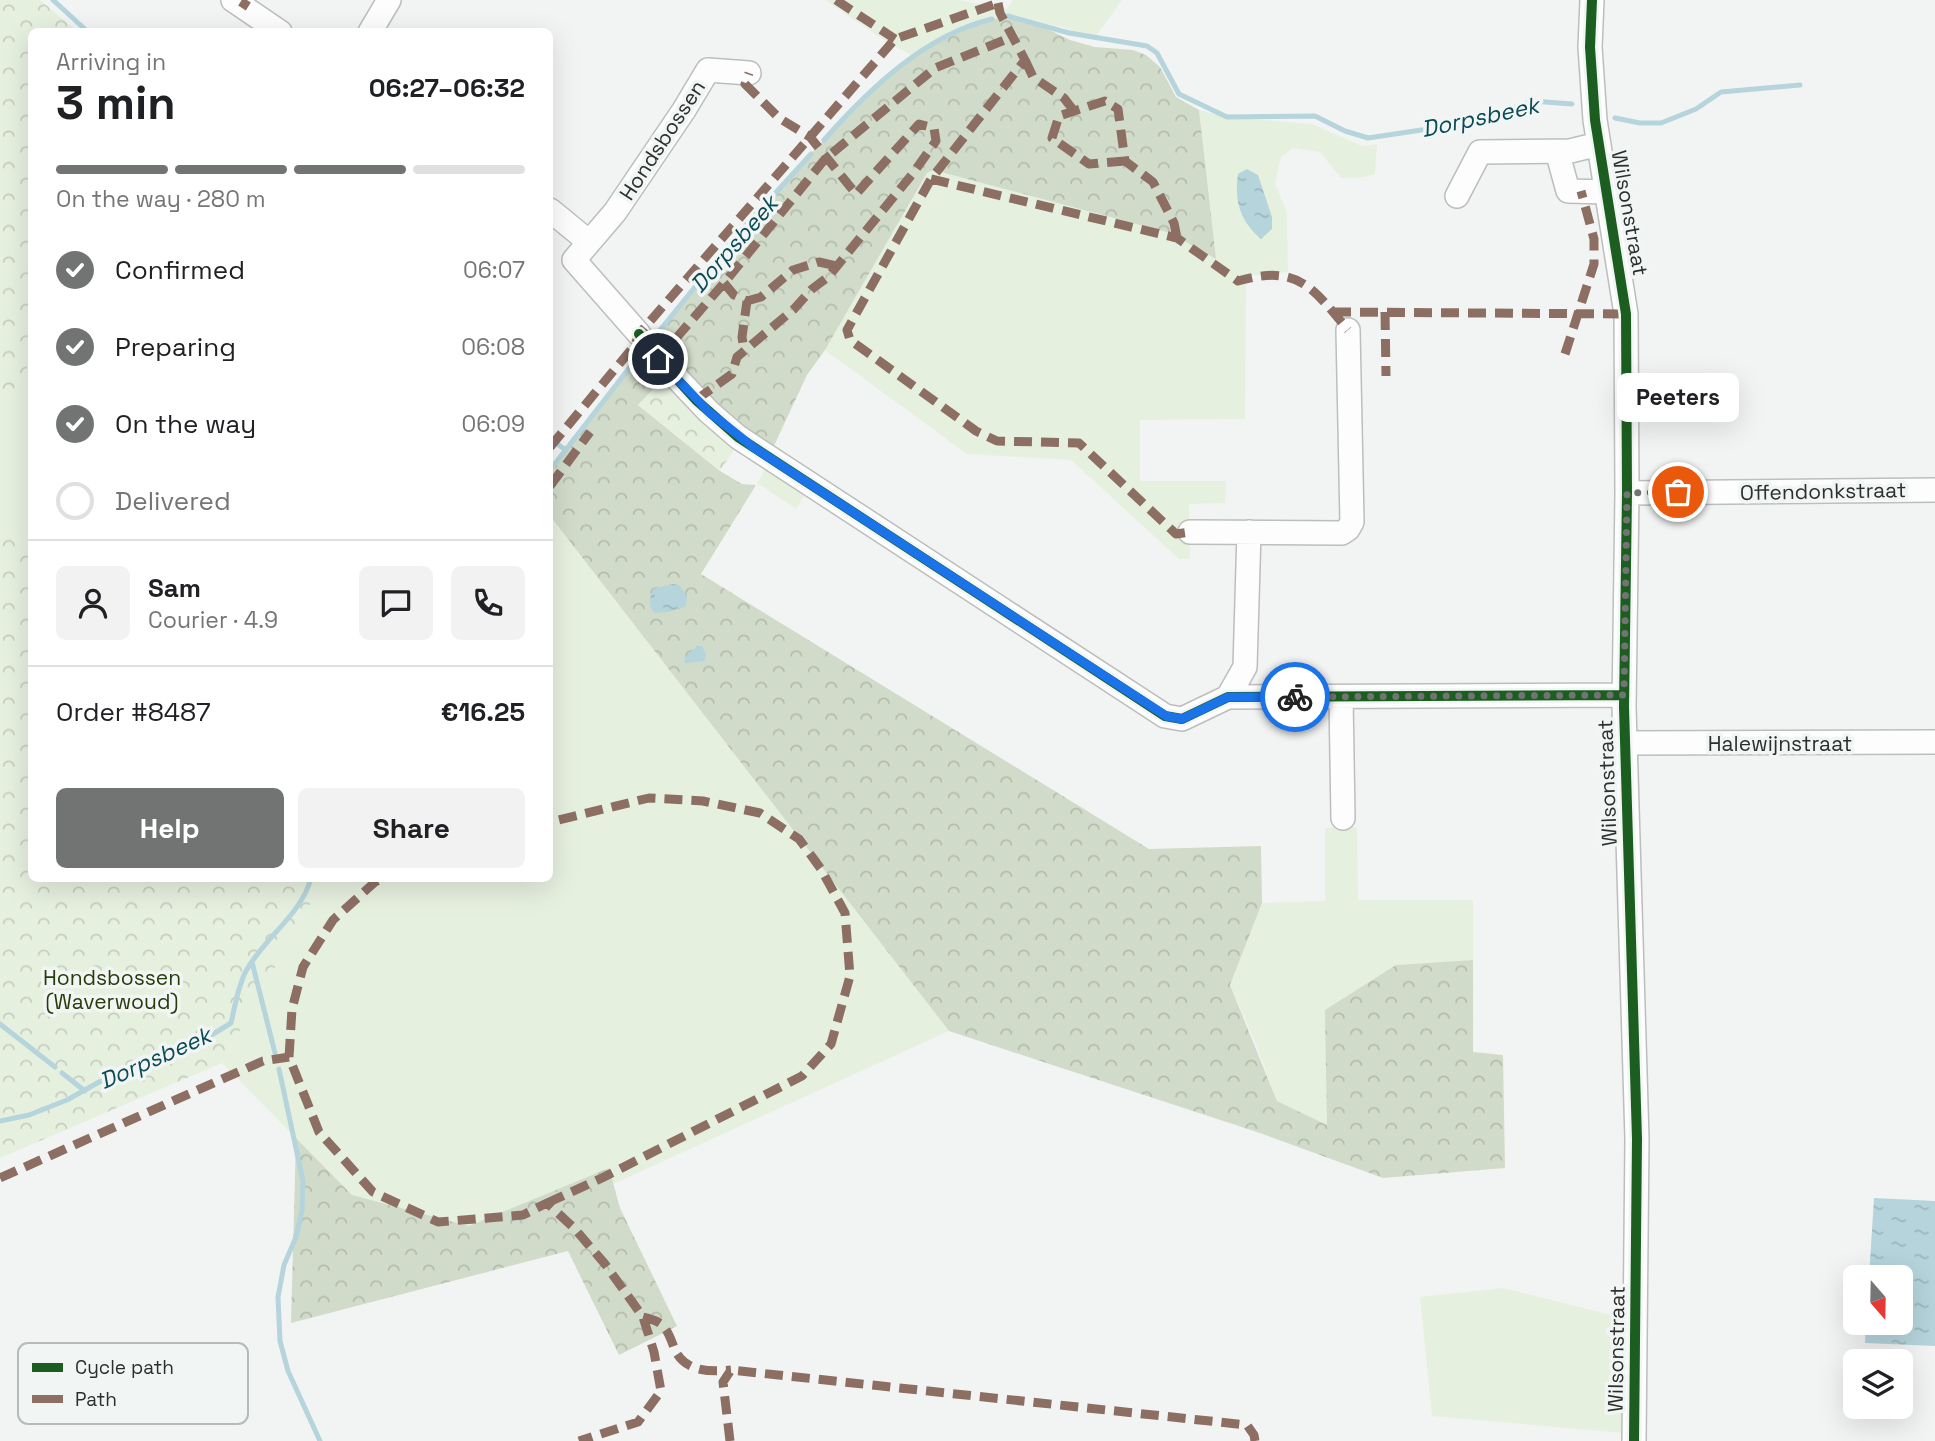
<!DOCTYPE html>
<meta charset="utf-8">
<style>
:root{--surface:#fff;--page:#f2f2f2;--text:#202124;--muted:#757577;--line:#e0e0e0;--accent:#727473}
body{margin:0;font-family:"Space Grotesk",sans-serif;background:var(--page);color:var(--text);height:100vh;display:flex;flex-direction:column;font-size:26px;white-space:nowrap}
*{box-sizing:border-box;margin:0}
p{font-size:23px;color:var(--muted)}
.icon{flex:none;width:38px;height:38px;fill:none;stroke:currentColor;stroke-width:2;stroke-linecap:round;stroke-linejoin:round}
.map{position:relative;flex:1;overflow:hidden}
.side{position:absolute;left:28px;top:28px;width:525px;height:854px;display:flex;flex-direction:column;background:var(--surface);border-radius:10px;box-shadow:0 7px 28px #0002}
.side>*{flex:none}
.needle{width:46px;rotate:160deg}
.buttons{position:absolute;left:1843px;top:1265px;display:grid;gap:14px}
.buttons a{display:grid;place-items:center;width:70px;height:70px;border-radius:10px;background:var(--surface);box-shadow:0 7px 28px #0002;font-size:35px}
.pin{position:absolute;display:grid;place-items:center;width:60px;height:60px;color:#fff;margin:-30px;border:4px solid #fff;border-radius:50%;box-shadow:0 2px 7px #0007}
.courier{position:absolute;display:grid;place-items:center;width:70px;height:70px;margin:-35px;border:5px solid #1a73e8;border-radius:50%;background:#fff;color:#222;box-shadow:0 2px 9px #0007}
.bubble{position:absolute;height:49px;border-radius:10px;background:var(--surface);box-shadow:0 7px 28px #0002;font-size:23px;font-weight:800;line-height:49px;text-align:center}
.head em{font-style:normal;font-weight:800}
.head div{display:flex;flex-direction:column-reverse}
.head{display:flex;align-items:center;justify-content:space-between;height:119px;padding:0 28px}
h1{font-size:46px;font-weight:800;line-height:52px}
.bar{display:grid;grid-template-columns:repeat(4,1fr);gap:10px 7px;align-content:center;height:84px;padding:0 28px}
.bar i{height:9px;border-radius:5px;background:var(--line)}
.bar .selected{background:var(--accent)}
.bar p{grid-column:span 4}
.line{display:flex;align-items:center;gap:18px;padding:0 28px;border-top:2px solid var(--line)}
.line div{flex:1}
.round{display:grid;place-items:center;flex:none;width:74px;height:74px;border-radius:10px;background:var(--page)}
ol{padding:0 28px;list-style:none}
li{display:flex;align-items:center;gap:21px;height:77px}
li p{margin-inline-start:auto}
li .icon{padding:7px;border-radius:50%;background:var(--accent);color:#fff;stroke-width:4}
li:last-child{color:var(--muted)}
li i{width:38px;height:38px;border:4px solid var(--line);border-radius:50%}
.button{display:flex;gap:14px;margin-top:auto;padding:14px 28px}
.button a{flex:1;height:80px;border-radius:10px;background:var(--accent);color:#fff;font-size:28px;font-weight:800;line-height:80px;text-align:center}
.button a+a{background:var(--page);color:var(--text)}
.map>svg:first-child{display:block}
.grass{fill:#e6f0df}
.forest{fill:url(#forest-crowns)}
.park{fill:url(#park-crowns)}
.water{fill:url(#water-ripples)}
.lines{fill:none;stroke-linecap:round;stroke-linejoin:round}
.stream{stroke:#b5d4db;stroke-width:5}
.minor-casing{stroke:#bcbebd;stroke-width:26}
.minor{stroke:#fdfdfd;stroke-width:23}
.quiet{stroke:#8d6e63;stroke-width:9;stroke-dasharray:18 9;stroke-linecap:butt}
.cycleway-casing{stroke:#f1f5f4;stroke-width:15}
.cycleway{stroke:#1b5e20;stroke-width:10}
.done{stroke:#727473;stroke-width:7;stroke-dasharray:0 12.6}
.route{stroke:#1a73e8;stroke-width:9}
.labels{text-anchor:middle;dominant-baseline:central;stroke-width:7;stroke-linejoin:round;paint-order:stroke}
.street-label{font-size:21px;fill:#2d2f2e;stroke:#f1f5f4}
.park-label{font-size:21px;fill:#263c09;stroke:#f1f5f4}
.water-label{font-size:23px;font-style:italic;fill:#094a55;stroke:#f1f5f4}
.key{fill:#f1f5f4;stroke:#b6bab9;stroke-width:2}
.key-label{font-size:19px;fill:#2d2f2e}
</style>
<div class="map">
<svg width="1935" height="1441" viewBox="0 0 1935 1441">
<defs>
<pattern id="forest-crowns" width="20" height="18" patternUnits="userSpaceOnUse" patternTransform="scale(1.75)"><rect width="20" height="18" fill="#d1dbc9"/><path d="M2 6a3 3 0 1 1 6 0M12 15a3 3 0 1 1 6 0" fill="none" stroke="#b4bcad"/></pattern>
<pattern id="park-crowns" width="20" height="18" patternUnits="userSpaceOnUse" patternTransform="scale(1.75)"><rect width="20" height="18" fill="#e6f0df"/><path d="M2 6a3 3 0 1 1 6 0M12 15a3 3 0 1 1 6 0" fill="none" stroke="#c6cec0"/></pattern>
<pattern id="water-ripples" width="26" height="14" patternUnits="userSpaceOnUse" patternTransform="scale(1.75)"><rect width="26" height="14" fill="#b5d4db"/><path d="M2 4q2-2 4 0t4 0M15 11q2-2 4 0t4 0" fill="none" stroke="#9cb6bc"/></pattern>
</defs>
<rect width="100%" height="100%" fill="#f2f4f3"/>
<!-- grass -->
<path class="grass" d="M825 0H958L1007 9 1013 0H1122L1094 39 1062 27 1008 16 929 46 913 56 887 42Z
M1199 110 1227 117 1312 124 1362 146 1377 144 1375 174 1360 178H1341L1320 152 1293 148 1281 157 1275 184 1287 212 1288 272 1246 276 1245 419 1140 420V481H1226L1225 503 1189 504 1190 556 1189 559H1179L1071 460 967 454 825 350 927 173 933 170 1170 233 1215 258Z
M31 361V543L0 526V411Z
M767 467 806 493 796 509 757 483Z
M550 516 949 1031 451 1258 352 1195 222 1063 324 879 550 878Z
M1357 827 1358 900H1473V960L1396 965 1328 1126 1277 1101 1255 1042 1230 985 1262 903 1325 901V828Z
M1503 1288 1619 1317 1623 1433 1432 1416 1420 1297Z"/>
<!-- forest -->
<path class="forest" d="M1008 16 1035 23 1070 40 1095 47 1133 50 1146 55 1160 67 1176 97 1199 110 1216 259 1170 233 933 170 927 173 825 350 807 375 772 450 735 425 658 347 656 335C703 277 751 221 801 165 836 126 872 85 915 55 943 35 975 23 1008 16Z
M637 358 664 378 638 405 720 471 742 484 756 485 701 574 1149 849 1261 846 1262 903 1230 985 1277 1101 1327 1125 1325 1010 1396 965 1473 960V1052L1503 1055 1505 1168 1383 1178 1260 1133 949 1031 550 516V470Z
M296 1138 352 1195 469 1226 609 1168 620 1208 677 1326 619 1355 568 1251 291 1323Z"/>
<!-- park -->
<path class="park" d="M0 0H40L77 31 32 32 31 361 0 411Z
M664 378 736 447 720 471 638 405Z
M0 526 31 543 32 878 324 879 222 1063 0 1158Z"/>
<!-- water -->
<path class="water" d="M1247 169 1258 175 1272 217V229L1261 239C1240 221 1234 201 1238 174Z
M672 584 679 585 687 595 686 606 668 612 655 613C647 606 650 597 653 589Z
M697 646H702L706 655 704 661 685 663 684 658Z
M1874 1198 1935 1201V1346L1865 1343 1866 1323H1900V1278L1869 1277Z"/>
<g class="lines">
<!-- stream -->
<path class="stream" d="M53 0 88 32
M1008 16 1069 33 1147 46 1157 53 1179 94 1227 117 1315 116 1345 131 1368 138 1475 122 1532 101 1572 104
M1615 118 1640 123H1661L1696 109 1721 92 1800 85
M824 140C868 90 925 35 992 19
M656 335 738 234 811 154
M550 439 566 450
M550 470 637 358
M252 962 275 1053
M0 1024 55 1067
M279 1069 303 1181 302 1210 296 1237 284 1265 278 1297 280 1341 288 1371 320 1441
M62 1073 85 1091
M0 1121 29 1115 67 1100 101 1081 197 1044 231 1023C235 1006 238 986 246 971 264 938 302 914 311 878"/>
<!-- minor casing -->
<g class="minor-casing">
<path id="minor" d="M233 0 280 32
M1592 0 1590 47 1595 120 1626 314 1627 493 1624 707 1637 1139 1634 1441
M370 32 389 0
M1557 151 1568 191 1607 192
M1457 196 1480 152 1570 151 1599 144
M550 210 589 242
M639 334 574 260 615 212 684 110 708 70 749 73
M653 353 709 412 738 437 1165 716 1182 719 1228 697 1624 695
M1627 493 1935 490
M1190 532 1342 533 1348 529 1352 522 1348 330
M1228 697 1245 667 1249 532
M1341 697 1343 818
M1625 743 1935 742"/>
</g>
<!-- minor -->
<use href="#minor" class="minor"/>
<!-- quiet -->
<path class="quiet" d="M836 0 895 39
M998 3 1000 13 1025 60 931 179 847 330 850 340 976 431 997 441 1079 443 1176 534 1190 532
M242 8 247 0
M1025 60 1033 77 1064 98 1074 111
M1125 161 1089 164 1052 138 1059 116 1105 101 1118 109 1125 161 1153 182 1174 223 1177 238
M931 179 1177 238 1238 281C1298 264 1312 287 1348 330
M724 283 734 295 747 301 742 337 744 351
M747 301 761 297 793 270 819 262 837 266
M1333 312 1626 314
M1385 312 1386 376
M1565 354 1594 264V239L1581 191
M658 359 724 283 825 159 935 68 1012 37
M696 400 732 374 737 357 794 309 812 289 828 277 914 172 936 141 934 128 919 124 856 194 810 137 779 118 745 84 749 73
M550 447 635 345 639 334 895 39 998 3 1000 0
M550 486 590 432
M289 1057 292 1009 303 967 333 920 375 882 383 878
M0 1178 263 1061 289 1057 319 1132 373 1192 438 1222 523 1215 547 1203 574 1228 605 1264 643 1317 654 1352 661 1391 638 1422 579 1441
M547 1203 602 1178 802 1076 831 1044 850 976 845 913 821 869 799 839 760 813 703 801 649 798 550 822
M643 1317C650 1319 659 1321 663 1326 670 1333 672 1344 676 1352 687 1372 711 1372 731 1370
M730 1441 723 1382 731 1370 1247 1425 1254 1435 1255 1441"/>
<!-- cycleway casing -->
<g class="cycleway-casing">
<path id="cycleway" d="M1592 0 1590 47 1595 120 1626 314 1627 493 1624 707 1637 1139 1634 1441
M639 334 656 356 696 400 738 437 1165 716 1182 719 1228 697 1624 695"/>
</g>
<!-- cycleway -->
<use href="#cycleway" class="cycleway"/>
</g>
<g class="lines">
<!-- done -->
<path class="done" d="M1295 697 1624 695 1627 493 1678 492"/>
<!-- route -->
<path class="route" d="M658 359 709 412 753 447 1166 716 1182 719 1228 697H1295"/>
</g>
<g class="labels">
<!-- street labels -->
<g class="street-label">
<text transform="translate(662 140) rotate(-57)">Hondsbossen</text>
<text transform="translate(1630 213) rotate(80)">Wilsonstraat</text>
<text transform="translate(1823 491) rotate(-1)">Offendonkstraat</text>
<text x="1780" y="743">Halewijnstraat</text>
<text transform="translate(1607 783) rotate(-92)">Wilsonstraat</text>
<text transform="translate(1616 1349) rotate(-89)">Wilsonstraat</text>
</g>
<!-- park labels -->
<g class="park-label">
<text x="112" y="977">Hondsbossen<tspan x="112" dy="24">(Waverwoud)</tspan></text>
</g>
<!-- water labels -->
<g class="water-label">
<text transform="translate(1480 117) rotate(-12)">Dorpsbeek</text>
<text transform="translate(734 244) rotate(-49)">Dorpsbeek</text>
<text transform="translate(155 1058) rotate(-24)">Dorpsbeek</text>
</g>
</g>
<!-- legend -->
<rect x="18" y="1343" width="230" height="81" rx="10" class="key"/>
<rect x="32" y="1363" width="31" height="9" fill="#1b5e20"/>
<rect x="32" y="1395" width="31" height="8" fill="#8d6e63"/>
<g class="key-label">
<text x="75" y="1374">Cycle path</text>
<text x="75" y="1406">Path</text>
</g>
</svg>
<div class="buttons">
<a><svg class="needle" viewBox="-14 -14 28 28"><path d="M0-13l5 13h-10z" fill="#e53935"/><path d="M0 13l5-13h-10z" fill="#757577"/></svg></a>
<a><svg class="icon" aria-label="layers" viewBox="0 0 24 24"><path d="M12 4l9 5-9 5-9-5zM3 14l9 5 9-5"/></svg></a>
</div>
<div class="pin" style="left:1678px;top:492px;background:#ea580c"><svg class="icon" aria-label="bag" viewBox="0 0 24 24"><path d="M5 8h14l-1 12H6zM9 8a3 3 0 0 1 6 0"/></svg></div>
<div class="pin" style="left:658px;top:359px;background:#1f2937"><svg class="icon" aria-label="home" viewBox="0 0 24 24"><path d="M3 11l9-7 9 7M6 9v11h12V9"/></svg></div>
<div class="courier" style="left:1295px;top:697px"><svg class="icon" aria-label="bike" viewBox="0 0 24 24"><circle cx="6" cy="16" r="4"/><circle cx="18" cy="16" r="4"/><path d="M6 16l4-8h5l3 8M10 8l3 8H6M13 5h3"/></svg></div>
<div class="bubble" style="left:1617px;top:373px;width:122px">Peeters</div>
<section class="side">
<div class="head"><div><h1>3 min</h1><p>Arriving in</p></div><em>06:27–06:32</em></div>
<div class="bar"><i class="selected"></i><i class="selected"></i><i class="selected"></i><i></i><p>On the way · 280 m</p></div>
<ol>
<li><svg class="icon" aria-label="check" viewBox="0 0 24 24"><path d="M5 12l5 5 9-10"/></svg>Confirmed<p>06:07</p></li>
<li><svg class="icon" aria-label="check" viewBox="0 0 24 24"><path d="M5 12l5 5 9-10"/></svg>Preparing<p>06:08</p></li>
<li><svg class="icon" aria-label="check" viewBox="0 0 24 24"><path d="M5 12l5 5 9-10"/></svg>On the way<p>06:09</p></li>
<li><i></i>Delivered</li>
</ol>
<div class="line" style="height:126px"><a class="round"><svg class="icon" aria-label="person" viewBox="0 0 24 24"><circle cx="12" cy="8" r="4"/><path d="M4 21q1-7 8-7t8 7"/></svg></a><div><b>Sam</b><p>Courier · 4.9</p></div><a class="round"><svg class="icon" aria-label="chat" viewBox="0 0 24 24"><path d="M4 5h16v11H9l-5 4z"/></svg></a><a class="round"><svg class="icon" aria-label="phone" viewBox="0 0 24 24"><path d="M5 4h4l2 5-3 2q2 4 5 5l2-3 5 2v4C11 20 4 13 5 4z"/></svg></a></div>
<div class="line" style="height:91px"><div>Order #8487</div><b>€16.25</b></div>
<div class="button"><a>Help</a><a>Share</a></div>
</section>
</div>
